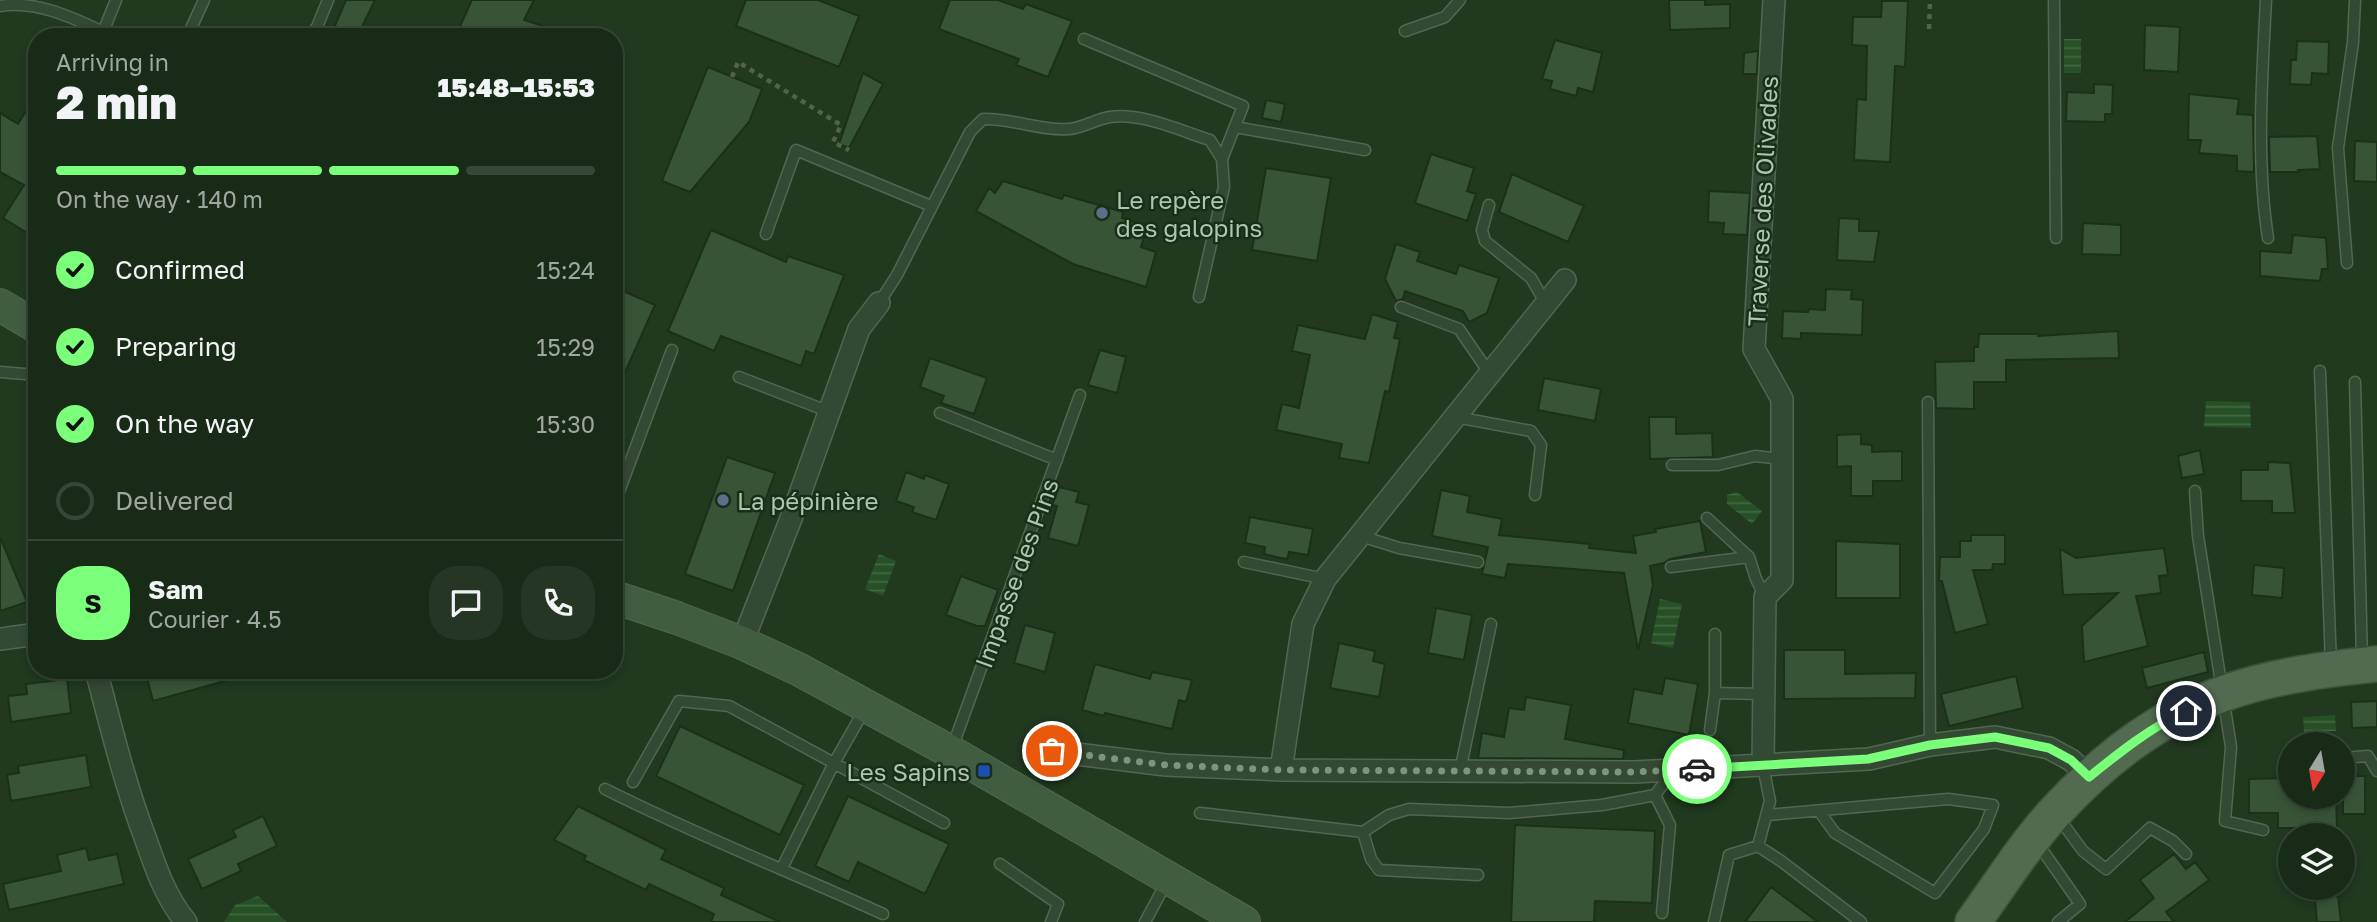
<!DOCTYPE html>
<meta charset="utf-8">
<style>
:root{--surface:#182b17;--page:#253724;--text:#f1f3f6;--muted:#9fa7a1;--line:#364736;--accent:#7bfe7a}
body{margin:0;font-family:"Golos Text",sans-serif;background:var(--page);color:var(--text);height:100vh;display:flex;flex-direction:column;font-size:26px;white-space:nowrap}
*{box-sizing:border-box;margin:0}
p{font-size:23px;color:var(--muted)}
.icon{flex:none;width:38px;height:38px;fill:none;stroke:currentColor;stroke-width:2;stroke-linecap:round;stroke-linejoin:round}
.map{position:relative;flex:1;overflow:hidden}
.drawer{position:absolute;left:28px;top:28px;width:595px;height:651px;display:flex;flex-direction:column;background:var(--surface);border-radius:28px;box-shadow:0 4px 10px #0003,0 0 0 2px var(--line)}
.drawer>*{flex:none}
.needle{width:46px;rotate:191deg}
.tools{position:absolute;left:2278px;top:732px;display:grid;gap:14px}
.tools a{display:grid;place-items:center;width:77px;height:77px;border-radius:50%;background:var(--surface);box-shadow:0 4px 10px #0003,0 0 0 2px var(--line);font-size:35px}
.pin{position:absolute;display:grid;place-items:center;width:60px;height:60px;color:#fff;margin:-30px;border:4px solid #fff;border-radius:50%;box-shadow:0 2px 7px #0007}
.courier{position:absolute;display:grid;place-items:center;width:70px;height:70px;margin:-35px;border:5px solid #7bfe7a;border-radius:50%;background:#fff;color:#222;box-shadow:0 2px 9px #0007}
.overview em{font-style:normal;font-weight:800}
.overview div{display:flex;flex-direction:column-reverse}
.overview{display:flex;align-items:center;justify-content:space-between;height:119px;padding:0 28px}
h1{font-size:46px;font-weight:800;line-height:52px}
.bar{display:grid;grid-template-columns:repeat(4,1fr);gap:10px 7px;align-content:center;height:84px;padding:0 28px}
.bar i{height:9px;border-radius:5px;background:var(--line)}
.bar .active{background:var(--accent)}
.bar p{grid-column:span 4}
.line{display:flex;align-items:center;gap:18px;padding:0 28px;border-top:2px solid var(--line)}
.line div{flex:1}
.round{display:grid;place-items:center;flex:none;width:74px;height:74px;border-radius:28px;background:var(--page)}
ol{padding:0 28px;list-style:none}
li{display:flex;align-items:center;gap:21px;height:77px}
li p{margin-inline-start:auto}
li .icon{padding:7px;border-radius:50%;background:var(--accent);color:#111;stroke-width:4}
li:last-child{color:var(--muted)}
li i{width:38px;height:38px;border:4px solid var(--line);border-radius:50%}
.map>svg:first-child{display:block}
.water{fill:url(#water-rules)}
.building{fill:#375536;stroke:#1b301a;stroke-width:2}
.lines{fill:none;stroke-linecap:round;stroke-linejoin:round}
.service-casing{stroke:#516750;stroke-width:13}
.minor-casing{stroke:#516750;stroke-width:24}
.secondary-casing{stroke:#516750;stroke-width:34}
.primary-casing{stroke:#3d533c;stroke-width:38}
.path{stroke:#55624a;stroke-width:4.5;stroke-dasharray:5 5;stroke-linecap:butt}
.service{stroke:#344933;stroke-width:10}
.minor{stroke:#344933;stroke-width:21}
.secondary{stroke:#405d41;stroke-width:32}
.primary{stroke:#526a50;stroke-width:35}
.done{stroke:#7c957b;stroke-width:7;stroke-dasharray:0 12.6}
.route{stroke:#7bfe7a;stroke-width:9}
.service-dot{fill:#5c6f8a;stroke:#192e18;stroke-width:2.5}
.transit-dot{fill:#1a4fb4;stroke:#192e18;stroke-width:2.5}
.labels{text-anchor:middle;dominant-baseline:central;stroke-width:5;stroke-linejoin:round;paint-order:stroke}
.poi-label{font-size:24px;fill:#adc6ad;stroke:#192e18;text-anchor:start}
.street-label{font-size:24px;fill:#adc6ad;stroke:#192e18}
</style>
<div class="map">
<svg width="2377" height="922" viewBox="0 0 2377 922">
<defs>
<pattern id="water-rules" width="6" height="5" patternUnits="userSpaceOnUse" patternTransform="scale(1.75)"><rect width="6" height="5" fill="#265025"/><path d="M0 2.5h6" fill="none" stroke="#436842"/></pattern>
</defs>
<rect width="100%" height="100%" fill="#20391f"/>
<!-- water -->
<path class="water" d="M2064 39H2081V73H2064Z
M2206 401 2250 402 2251 428 2204 427Z
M1737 492 1762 511 1752 524 1727 504V495Z
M879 554 896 561 883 596 865 589Z
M1660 599 1682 604 1673 648 1651 643Z
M2335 715 2336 731 2304 732 2303 717Z
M258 896 287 922H224L235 905Z"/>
<!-- building -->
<path class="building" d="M346 0H375L357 37H330Z
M472 0H534L524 20 565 33 564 37H455Z
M746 0H818L859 16 839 67 736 26Z
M950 0H998L1023 9 1026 4 1072 21 1048 77 1016 65 1019 59 939 29Z
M1669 0H1705V5L1730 4V28L1670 30Z
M1882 1H1908L1905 67 1895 66 1890 162 1854 160 1857 99 1866 100 1867 46 1852 45 1853 17H1881Z
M2145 25 2180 27 2178 72 2144 70Z
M1555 40 1602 53 1593 92 1578 88 1576 96 1550 89 1552 81 1542 79Z
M2297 41 2329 42 2328 74 2312 73 2311 85 2290 84 2291 60H2296Z
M1758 51 1757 74H1743L1744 53Z
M708 67 762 89 749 122 690 192 662 181Z
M863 73 883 84 849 148 839 144Z
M2094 84 2113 85 2112 114H2105V122L2066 121 2067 92 2094 93Z
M37 94V239L3 218 24 185 0 172V113L18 124Z
M2189 94 2239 99 2237 114 2253 115 2254 172 2237 171V156L2199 153 2201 140H2188Z
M1266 100 1285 104 1281 122 1262 118Z
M2317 136 2320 169 2298 170 2299 172H2270L2269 137Z
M2355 141 2377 142V182L2354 181Z
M1431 154 1474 168 1467 191 1476 194 1467 221 1415 203Z
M1266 168 1331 178 1317 261 1252 250Z
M1512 174 1584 206 1568 242 1499 212Z
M1003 181 1062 199 1064 195 1123 212 1122 218 1147 226 1141 247 1156 252 1146 287 1073 264 976 211 989 188 995 193Z
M1709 191 1750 193 1747 235 1723 234 1724 223 1708 222Z
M1839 218 1859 219V231H1879L1874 262 1837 260Z
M2083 223 2121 225V255L2082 254Z
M711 230 786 262 788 256 844 275 814 354 806 351 801 366 721 336 714 351 668 331Z
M2293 235 2326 238 2328 269H2322L2320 281 2260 276V251L2291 253Z
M1396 244 1420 252 1417 261 1456 274 1459 265 1499 278 1487 313 1469 322 1463 311 1405 291 1403 299 1396 301 1385 279Z
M614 287 655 305 614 397Z
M1826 289 1852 290 1851 299 1863 300 1862 335 1801 333V339L1782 338 1783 311 1808 312 1809 309 1825 310Z
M1372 314 1398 322 1394 338 1400 339 1389 392 1385 391 1369 463 1339 458 1342 444 1276 430 1282 404 1299 408 1310 355 1292 351 1298 325 1365 339Z
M2118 331 2119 358 2006 360V382H1974V409L1936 408 1935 362 1974 361V347H1978L1979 334H2038V336Z
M1100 350 1126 357 1117 393 1088 385Z
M930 358 987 378 974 414 941 403 944 396 920 387Z
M1544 378 1601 389 1595 421 1538 410Z
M1649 417H1676V434L1712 433 1713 457 1650 459Z
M1861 434V444L1872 445V452L1902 451V481H1873V496H1851V466L1837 467V435Z
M2200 450 2204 474 2182 478 2178 456Z
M727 457 775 473 733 591 685 574Z
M2268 462 2290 463 2295 513H2272V501H2241V470H2268Z
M906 472 924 479 925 475 949 484 936 520 912 512 914 507 896 501Z
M1059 487 1079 492 1076 502 1089 505 1078 546 1048 538 1057 506 1052 505Z
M1441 490 1470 496 1467 512 1502 519 1499 535 1590 544 1589 548 1636 553 1633 536 1656 532 1655 529 1700 521 1706 552 1670 559 1664 563 1650 566 1653 585 1638 650 1624 573 1508 564 1505 578 1482 574 1488 547 1432 536Z
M1250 517 1313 529 1308 555 1289 552 1287 559 1276 557 1264 554 1265 547 1245 543Z
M1971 535H2005V564H1993L1992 570H1973L1988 624 1955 633 1942 581H1939L1940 557H1960V541H1971Z
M0 537 27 602 0 611Z
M1836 541 1900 544V598H1836Z
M2164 548 2168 575 2159 576 2161 593 2136 596 2148 646 2084 662 2082 626 2118 593 2063 595 2060 549 2076 558Z
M2254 565 2284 568 2282 598 2252 595Z
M961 576 998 590 985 626H977L946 615Z
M1436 608 1472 615 1464 660 1428 653Z
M1025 625 1055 633 1045 672 1014 663Z
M1339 643 1375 651 1373 661 1385 664 1379 697 1330 688Z
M1784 650H1845V674L1916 673 1915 698 1784 699Z
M2204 652 2208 672 2147 688 2142 668Z
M1095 664 1150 679 1152 672 1192 680 1186 702 1179 700 1172 729 1105 713 1104 716 1082 710Z
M145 670H242L243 676 153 701Z
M2016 676 2023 708 1949 726 1941 694Z
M1665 678 1698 684 1689 735 1628 723 1634 689 1662 694Z
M67 679 71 713 11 722 8 696 27 694 26 684Z
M1526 697 1571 705 1565 739 1624 750 1623 759 1478 758 1482 733 1504 737 1509 708 1524 710Z
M2377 701V727L2352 728 2351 702Z
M680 726 804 785 780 835 656 776Z
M86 755 91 787 11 801 7 775 19 773 18 766Z
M2343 776H2365V814H2343Z
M2291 778V796H2336L2337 828H2278V813H2249V779Z
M848 796 949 844 925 894 858 862 849 882 815 866Z
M578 806 666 850 661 859 724 888 721 895 780 922H711L714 914 649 884 646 890 584 860 586 856 554 840Z
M263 816 277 846 238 864 241 871 202 889 188 859 236 837 233 830Z
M1515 825 1655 831 1652 903 1595 901 1594 922H1511Z
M86 848 89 860 117 854 124 884 9 910 3 884 61 871 57 855Z
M2174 854 2186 869 2195 862 2209 880 2166 912 2174 922H2125L2154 898 2140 880Z
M1771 887 1818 922H1745Z
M2338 896 2341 922H2317L2315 899Z"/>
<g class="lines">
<!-- service casing -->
<g class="service-casing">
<path id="service" d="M2054 0 2056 238
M2266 0C2262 79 2256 160 2268 238
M0 6C35 0 72 17 103 32L108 37
M1405 31 1445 17 1460 0
M103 32 116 0
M187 37 204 0
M308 37 317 27 328 0
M1084 39 1243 106 1222 159
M1235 127 1365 150
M1489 205 1482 230 1485 241 1531 278 1546 304
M766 234 796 150 931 206
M2347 263 2338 148 2353 42 2355 0
M879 303 897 275 970 132 983 119C1012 118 1040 131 1069 129 1083 128 1096 119 1110 117 1141 112 1181 131 1210 140L1222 159 1224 187 1199 297
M1401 307 1459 329 1490 374
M2320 371 2331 664
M0 372 37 375
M739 377 830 412
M2355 382 2362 660
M1928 402 1930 745
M940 413 1057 460
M1456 417 1531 431 1541 445 1535 495
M1672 465H1718L1755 456 1782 459
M2195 491 2198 536 2231 747 2225 821 2263 830
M614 505 672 350
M1707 518 1749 557 1756 579 1765 597
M1361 536 1399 548 1478 562
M1244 562 1325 579
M1671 567 1749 557
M1715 634V693
M1710 730 1715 693 1764 694
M951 751 1080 395
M2343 758 2368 756 2377 771
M1460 771 1491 624
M633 782 679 701 729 706 944 823
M605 789C696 835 791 872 883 914
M1655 795 1670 825 1662 913
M1200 813 1363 832 1389 815 1409 809 1509 813 1602 805 1655 795 1673 771
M1767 815 1948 799 1993 805 1984 829 1935 893 1835 833 1819 811
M2058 817 2083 851 2106 869 2150 828 2173 841 2186 854
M1363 832 1371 859 1379 870 1478 875
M2036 841 2080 904 2058 922
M1758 846 1770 801 1763 766
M1000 864 1058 904 1051 922
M782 868 834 763 866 707
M1145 922 1167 881
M1714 922 1729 855 1758 846 1781 861 1861 922"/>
</g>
<!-- minor casing -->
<g class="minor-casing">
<path id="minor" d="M0 639 37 634
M742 643 792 516 859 329 879 303
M96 670C111 727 125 785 146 840 156 869 166 898 186 922
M1052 751 1166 765 1281 770 1635 772 1869 759 1930 745 1995 737 2049 748 2071 760 2089 777
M1763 766 1765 597 1782 580V399L1754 349 1774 0
M1281 770 1303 624 1325 579 1565 280"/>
</g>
<!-- secondary casing -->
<g class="secondary-casing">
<path id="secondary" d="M0 305 37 327
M614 597 677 618 742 643 798 669 951 752 1244 922"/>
</g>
<!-- primary casing -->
<g class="primary-casing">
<path id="primary" d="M1973 922C1999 886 2026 843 2056 811 2102 761 2160 716 2225 693 2273 676 2326 669 2377 664"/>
</g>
<!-- path -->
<path class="path" d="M1929 29 1930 0
M732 77 738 62 841 125 833 142 849 150"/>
<!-- service -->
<use href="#service" class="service"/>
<!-- minor -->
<use href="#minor" class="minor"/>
<!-- secondary -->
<use href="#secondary" class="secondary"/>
<!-- primary -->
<use href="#primary" class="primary"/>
</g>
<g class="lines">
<!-- done -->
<path class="done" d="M1052 751 1166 765 1281 770 1635 772 1697 769"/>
<!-- route -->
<path class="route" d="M1697 769 1868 759 1930 745 1995 737 2049 748 2071 760 2089 777C2120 752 2150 728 2186 711"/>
</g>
<!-- markers -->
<g class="service-dot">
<circle cx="1102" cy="213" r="7"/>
<circle cx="723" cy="500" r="7"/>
</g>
<rect class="transit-dot" x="977" y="764" width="14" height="14" rx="3.5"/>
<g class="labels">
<!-- poi labels -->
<g class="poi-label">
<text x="1116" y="199">Le repère<tspan x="1116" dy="28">des galopins</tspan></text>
<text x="737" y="500">La pépinière</text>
<text x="970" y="771" text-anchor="end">Les Sapins</text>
</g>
<!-- street labels -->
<g class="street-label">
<text transform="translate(1762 201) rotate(-87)">Traverse des Olivades</text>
<text transform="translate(1016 573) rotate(-70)">Impasse des Pins</text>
</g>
</g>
</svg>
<div class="tools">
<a><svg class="needle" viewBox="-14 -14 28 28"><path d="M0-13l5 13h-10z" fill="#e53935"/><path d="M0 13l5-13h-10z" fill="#9fa7a1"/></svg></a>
<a><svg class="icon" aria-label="layers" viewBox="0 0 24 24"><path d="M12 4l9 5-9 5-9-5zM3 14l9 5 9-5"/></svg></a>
</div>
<div class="pin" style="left:1052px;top:751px;background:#ea580c"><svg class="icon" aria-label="bag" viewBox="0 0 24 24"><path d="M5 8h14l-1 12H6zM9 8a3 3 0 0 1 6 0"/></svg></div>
<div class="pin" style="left:2186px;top:711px;background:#1f2937"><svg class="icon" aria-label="home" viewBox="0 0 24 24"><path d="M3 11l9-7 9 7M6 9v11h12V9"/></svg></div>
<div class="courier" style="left:1697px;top:769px"><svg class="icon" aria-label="car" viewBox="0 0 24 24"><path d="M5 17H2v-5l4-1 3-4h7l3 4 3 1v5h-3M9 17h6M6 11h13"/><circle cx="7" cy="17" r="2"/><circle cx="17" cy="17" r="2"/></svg></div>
<section class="drawer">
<div class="overview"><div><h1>2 min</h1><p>Arriving in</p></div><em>15:48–15:53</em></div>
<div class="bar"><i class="active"></i><i class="active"></i><i class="active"></i><i></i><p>On the way · 140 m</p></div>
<ol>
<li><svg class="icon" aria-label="check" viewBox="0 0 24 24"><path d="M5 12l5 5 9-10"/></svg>Confirmed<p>15:24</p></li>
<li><svg class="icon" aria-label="check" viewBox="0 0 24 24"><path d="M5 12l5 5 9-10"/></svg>Preparing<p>15:29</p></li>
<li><svg class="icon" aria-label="check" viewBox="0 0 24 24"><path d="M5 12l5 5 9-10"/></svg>On the way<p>15:30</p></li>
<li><i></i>Delivered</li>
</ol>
<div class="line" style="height:126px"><b class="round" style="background:var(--accent);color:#111">S</b><div><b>Sam</b><p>Courier · 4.5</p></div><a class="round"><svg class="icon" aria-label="chat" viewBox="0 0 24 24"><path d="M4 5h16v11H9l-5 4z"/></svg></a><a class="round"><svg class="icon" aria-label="phone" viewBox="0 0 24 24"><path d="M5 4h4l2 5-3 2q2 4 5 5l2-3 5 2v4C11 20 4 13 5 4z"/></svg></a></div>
</section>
</div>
